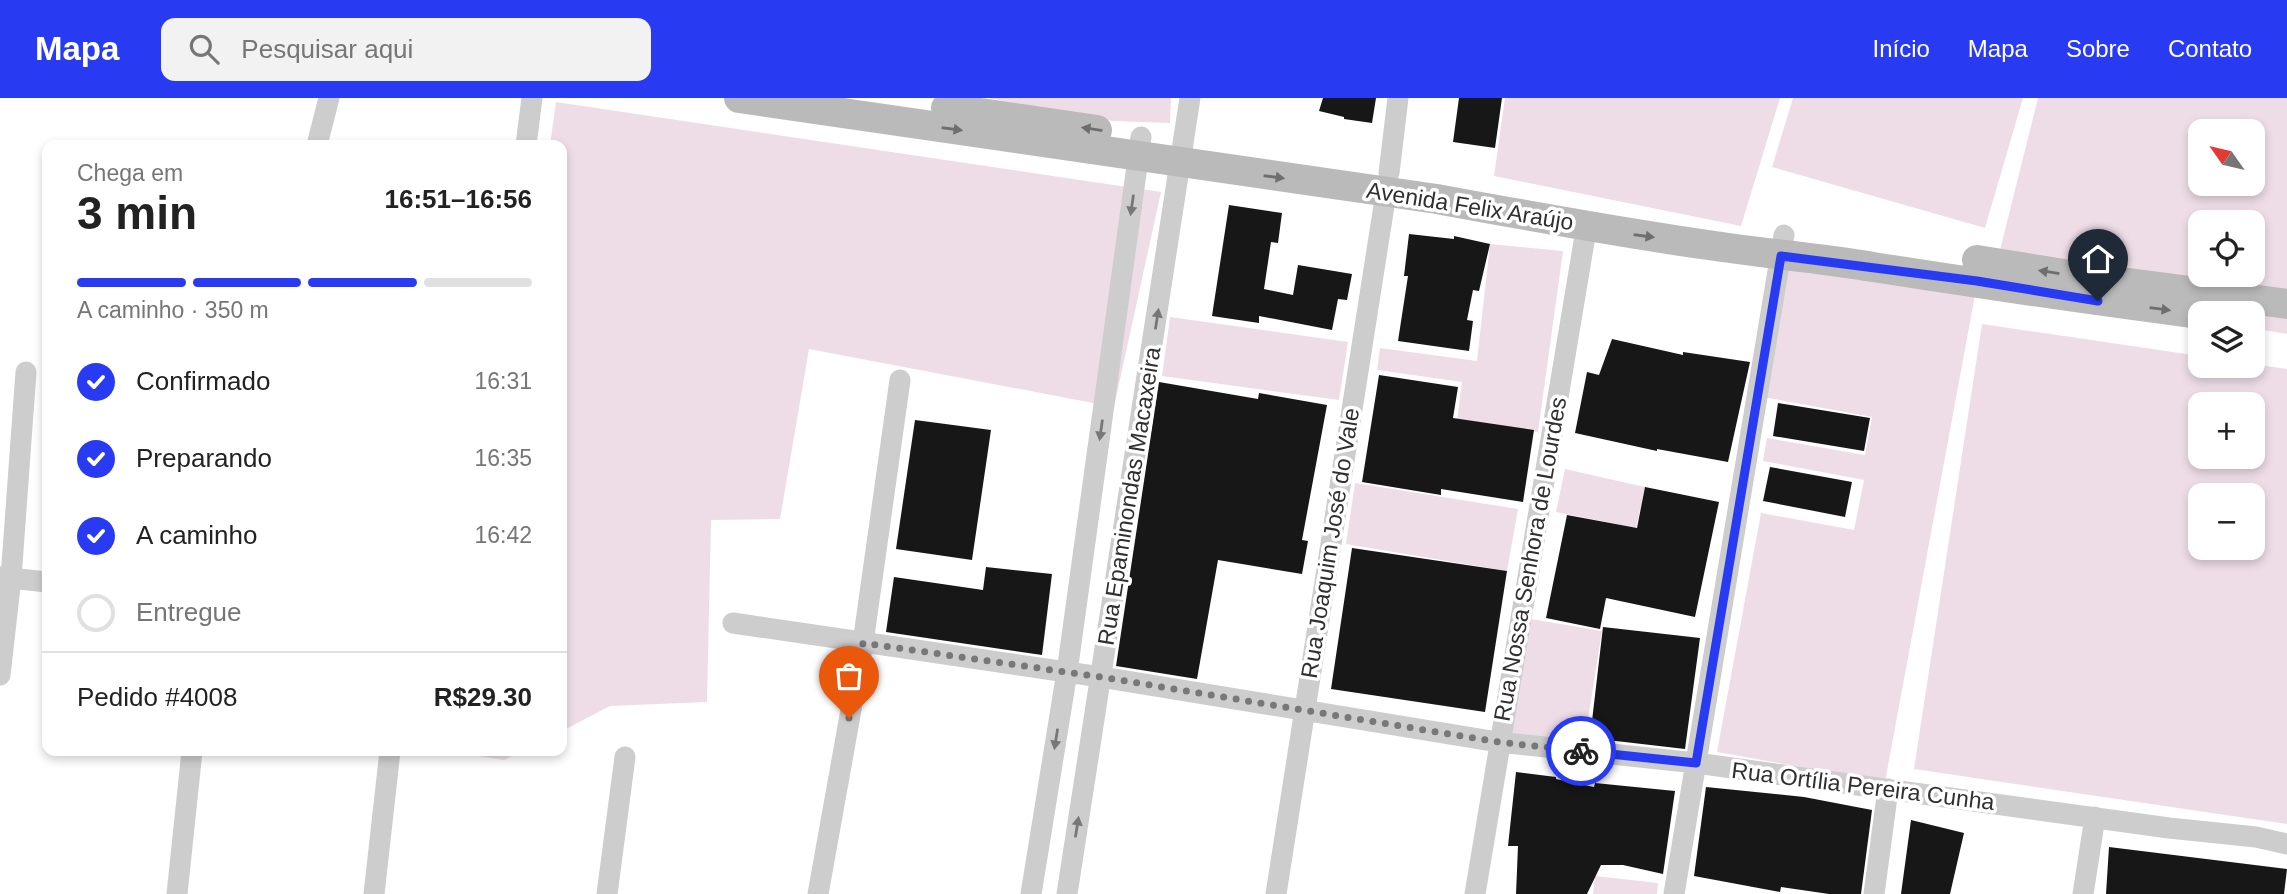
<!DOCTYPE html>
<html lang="pt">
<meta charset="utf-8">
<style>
:root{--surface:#fff;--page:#f2f2f2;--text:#222;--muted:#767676;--line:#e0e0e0;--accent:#283af2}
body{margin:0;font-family:Helvetica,sans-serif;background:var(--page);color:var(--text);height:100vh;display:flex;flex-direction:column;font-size:26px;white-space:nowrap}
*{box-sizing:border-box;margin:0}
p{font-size:23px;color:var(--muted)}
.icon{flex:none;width:38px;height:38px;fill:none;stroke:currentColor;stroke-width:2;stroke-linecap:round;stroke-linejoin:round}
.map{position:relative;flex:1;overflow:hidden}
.sheet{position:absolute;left:42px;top:42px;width:525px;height:616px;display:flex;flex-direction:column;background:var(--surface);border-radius:14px;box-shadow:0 4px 10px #0003}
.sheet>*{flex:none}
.needle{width:46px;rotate:304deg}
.tools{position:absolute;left:2188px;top:21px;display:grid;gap:14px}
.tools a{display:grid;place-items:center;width:77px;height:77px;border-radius:14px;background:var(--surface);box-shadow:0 4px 10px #0003;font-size:35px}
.pin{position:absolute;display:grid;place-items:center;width:60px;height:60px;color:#fff;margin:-72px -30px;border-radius:50% 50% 50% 0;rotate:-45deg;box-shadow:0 0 7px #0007}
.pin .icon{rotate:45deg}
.courier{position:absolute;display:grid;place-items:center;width:70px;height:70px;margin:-35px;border:5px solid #283af2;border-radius:50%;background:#fff;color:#222;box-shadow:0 2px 9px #0007}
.overview em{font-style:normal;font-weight:600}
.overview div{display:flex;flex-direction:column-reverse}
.overview{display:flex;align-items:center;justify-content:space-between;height:119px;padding:0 35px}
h1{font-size:46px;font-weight:600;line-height:52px}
.bar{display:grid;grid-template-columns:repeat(4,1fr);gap:10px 7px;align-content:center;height:84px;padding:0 35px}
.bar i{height:9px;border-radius:5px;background:var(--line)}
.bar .on{background:var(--accent)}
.bar p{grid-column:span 4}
.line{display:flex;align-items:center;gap:18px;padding:0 35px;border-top:2px solid var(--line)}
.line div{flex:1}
ol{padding:0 35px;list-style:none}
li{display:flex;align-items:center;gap:21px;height:77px}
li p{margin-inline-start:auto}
li .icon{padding:7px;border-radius:50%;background:var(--accent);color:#fff;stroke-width:4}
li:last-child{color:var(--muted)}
li i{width:38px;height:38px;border:4px solid var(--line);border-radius:50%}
header{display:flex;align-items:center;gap:42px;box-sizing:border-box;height:98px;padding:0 35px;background:var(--accent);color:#fff}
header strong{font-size:33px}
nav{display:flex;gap:38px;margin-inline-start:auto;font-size:24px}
.search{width:490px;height:63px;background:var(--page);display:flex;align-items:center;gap:18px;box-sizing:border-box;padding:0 24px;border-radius:14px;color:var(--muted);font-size:26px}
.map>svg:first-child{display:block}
.green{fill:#eedde7;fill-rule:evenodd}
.building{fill:#171717}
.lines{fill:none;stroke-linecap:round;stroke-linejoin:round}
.minor{stroke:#cdcdcd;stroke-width:21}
.secondary{stroke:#bababa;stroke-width:30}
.oneway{fill:#6e6e6e}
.oneway2{fill:#777}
.done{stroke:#787878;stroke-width:7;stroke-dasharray:0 12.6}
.route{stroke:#283af2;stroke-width:9}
.labels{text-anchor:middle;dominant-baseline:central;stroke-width:7;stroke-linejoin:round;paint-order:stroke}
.street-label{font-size:23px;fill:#303030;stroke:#fff}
</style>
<header>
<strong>Mapa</strong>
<div class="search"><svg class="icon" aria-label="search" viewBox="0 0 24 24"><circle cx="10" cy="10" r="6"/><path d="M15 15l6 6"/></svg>Pesquisar aqui</div>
<nav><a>Início</a><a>Mapa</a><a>Sobre</a><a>Contato</a></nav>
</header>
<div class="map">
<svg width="2287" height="796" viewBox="0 0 2287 796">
<rect width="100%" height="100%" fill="#fff"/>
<!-- green -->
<path class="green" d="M989 0H1171L1170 25 1113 23Z
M1505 0H1780L1741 128 1494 78Z
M1793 0H2023L1985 130 1772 69Z
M2038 0H2287V236L2252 230V215H2200L1991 188ZM2200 33H2252V86H2200ZM2200 124H2252V177H2200Z
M556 4 1161 94 1114 309 809 251 780 421 711 422 707 604 610 608 562 633V47H550Z
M1490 146 1563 153 1538 334 1457 323 1462 284 1377 272 1380 250 1477 263Z
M1787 163 1975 197 1885 684 1717 654 1761 415 1854 432 1864 382 1763 363 1767 340 1865 357 1872 319 1763 299Z
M1170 219 1348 244 1339 302 1162 278Z
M1982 226 2200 258V268L2252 266 2287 271V726L1914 671ZM2200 306H2252V359H2200ZM2200 397H2252V450H2200Z
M1565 371 1645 389 1636 430 1556 414Z
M1355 385 1518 411 1507 473 1346 446Z
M1531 521 1602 533 1584 646 1512 636Z
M445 653H522L504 662Z
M1595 778 1658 785 1657 796H1593Z"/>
<!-- building -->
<path class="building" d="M1323 0H1376L1372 25 1344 21V19L1319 13Z
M1459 0H1502L1495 50 1453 44Z
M1229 107 1282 115 1278 145 1271 144 1264 191 1293 197 1298 167 1352 176 1347 202 1338 201 1332 232 1259 218V225L1212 218Z
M1409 136 1454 141V138L1490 146 1479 193 1473 192 1467 222 1473 223 1469 253 1398 243 1408 178H1404Z
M1612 241 1683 257V254L1750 264 1728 364 1657 351V353L1575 335 1587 274 1599 277Z
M1379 277 1458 289 1453 320 1534 332 1523 404 1441 391V397L1362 384Z
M1159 284 1258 301 1259 295 1327 307 1302 442 1308 443 1302 476 1218 462 1197 581 1116 568Z
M1778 305 1870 320 1864 353 1773 338Z
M915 322 991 332 972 462 896 451Z
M1770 369 1852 384 1845 419 1763 403Z
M1645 389 1719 404 1695 519 1606 500 1600 531 1546 520 1567 417 1637 430Z
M1352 450 1507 473 1485 614 1331 591Z
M986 469 1052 476 1042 557 886 534 894 479 983 492Z
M1603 529 1700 540 1685 651 1590 640Z
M1516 674 1556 679V681L1594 689 1595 685 1675 693 1663 776 1623 767H1601L1587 796H1516L1518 748H1508Z
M1706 689 1804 699 1872 712 1861 796H1829L1781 789 1780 794 1694 778Z
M1911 722 1964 735 1950 796H1901Z
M2109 749 2287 771 2284 796H2106Z"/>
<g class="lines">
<!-- minor -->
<path class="minor" d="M317 47 329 0
M526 47 532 0
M1389 75 1398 0
M0 479 47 484
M733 525 1101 579 1498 644 1696 665 2169 730 2256 739 2287 746
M0 577 11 480 26 274
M177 796 192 653
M374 796 390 653
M607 796 625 659
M818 796 863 545 900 282
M1031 796 1067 574 1141 39
M1067 796 1190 0
M1276 796 1386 95
M1475 796 1587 126
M1674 796 1784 137
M1874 796 1888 691
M2083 796 2095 719"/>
<!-- secondary -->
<path class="secondary" d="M739 0 1437 101C1530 118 1622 135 1715 148 1768 156 1821 160 1873 169 1982 186 2091 202 2200 216
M946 10 1097 32
M1977 162 2076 178 2287 206"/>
</g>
<!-- one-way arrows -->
<defs><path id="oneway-solid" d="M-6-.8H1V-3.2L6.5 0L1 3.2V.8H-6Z" transform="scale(1.75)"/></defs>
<g class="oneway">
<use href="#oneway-solid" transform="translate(952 31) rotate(8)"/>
<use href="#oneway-solid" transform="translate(1092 31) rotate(-171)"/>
<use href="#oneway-solid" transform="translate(1274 79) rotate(8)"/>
<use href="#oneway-solid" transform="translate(1644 138) rotate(8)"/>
<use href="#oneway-solid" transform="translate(2049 174) rotate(-171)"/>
<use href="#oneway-solid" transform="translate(2160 211) rotate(7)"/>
</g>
<g class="oneway2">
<use href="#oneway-solid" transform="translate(1132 107) rotate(98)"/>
<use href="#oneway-solid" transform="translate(1157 221) rotate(-81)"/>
<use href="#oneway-solid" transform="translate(1101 332) rotate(98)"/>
<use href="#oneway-solid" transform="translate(1056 641) rotate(99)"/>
<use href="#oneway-solid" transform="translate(1077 729) rotate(-81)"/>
</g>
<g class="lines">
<!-- done -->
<path class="done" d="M849 620 863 545 1101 579 1498 644 1581 653"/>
<!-- route -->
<path class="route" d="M1581 653 1696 665 1781 158 1977 183 2098 203"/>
</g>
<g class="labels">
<!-- street labels -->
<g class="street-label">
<text transform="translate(1470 108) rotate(9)">Avenida Felix Araújo</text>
<text transform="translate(1129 398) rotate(-81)">Rua Epaminondas Macaxeira</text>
<text transform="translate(1330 445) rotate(-81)">Rua Joaquim José do Vale</text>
<text transform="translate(1530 461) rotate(-80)">Rua Nossa Senhora de Lourdes</text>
<text transform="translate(1863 688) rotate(7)">Rua Ortília Pereira Cunha</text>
</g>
</g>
</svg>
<div class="tools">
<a><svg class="needle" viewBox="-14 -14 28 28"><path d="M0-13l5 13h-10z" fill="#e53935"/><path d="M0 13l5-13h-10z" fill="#767676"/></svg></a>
<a><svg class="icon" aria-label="locate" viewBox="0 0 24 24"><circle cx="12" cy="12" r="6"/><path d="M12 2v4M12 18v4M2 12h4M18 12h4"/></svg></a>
<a><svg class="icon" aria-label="layers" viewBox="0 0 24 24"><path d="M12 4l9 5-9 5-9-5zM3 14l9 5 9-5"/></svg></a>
<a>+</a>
<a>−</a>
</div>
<div class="pin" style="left:849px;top:620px;background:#ea580c"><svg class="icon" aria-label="bag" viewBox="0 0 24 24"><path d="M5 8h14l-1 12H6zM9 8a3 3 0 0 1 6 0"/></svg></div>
<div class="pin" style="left:2098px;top:203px;background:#1f2937"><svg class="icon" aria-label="home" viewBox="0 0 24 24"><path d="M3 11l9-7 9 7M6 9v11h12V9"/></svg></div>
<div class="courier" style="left:1581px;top:653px"><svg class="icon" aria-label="bike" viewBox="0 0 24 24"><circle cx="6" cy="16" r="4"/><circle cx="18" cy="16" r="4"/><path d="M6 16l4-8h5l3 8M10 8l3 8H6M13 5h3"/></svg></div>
<section class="sheet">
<div class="overview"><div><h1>3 min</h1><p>Chega em</p></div><em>16:51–16:56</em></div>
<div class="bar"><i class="on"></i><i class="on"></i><i class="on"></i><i></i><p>A caminho · 350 m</p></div>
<ol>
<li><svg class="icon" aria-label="check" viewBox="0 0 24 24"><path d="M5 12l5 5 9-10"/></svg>Confirmado<p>16:31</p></li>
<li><svg class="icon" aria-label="check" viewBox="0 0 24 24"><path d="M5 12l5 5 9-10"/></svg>Preparando<p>16:35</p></li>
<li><svg class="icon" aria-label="check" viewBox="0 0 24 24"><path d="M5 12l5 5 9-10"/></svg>A caminho<p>16:42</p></li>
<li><i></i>Entregue</li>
</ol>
<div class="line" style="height:91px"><div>Pedido #4008</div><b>R$29.30</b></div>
</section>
</div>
